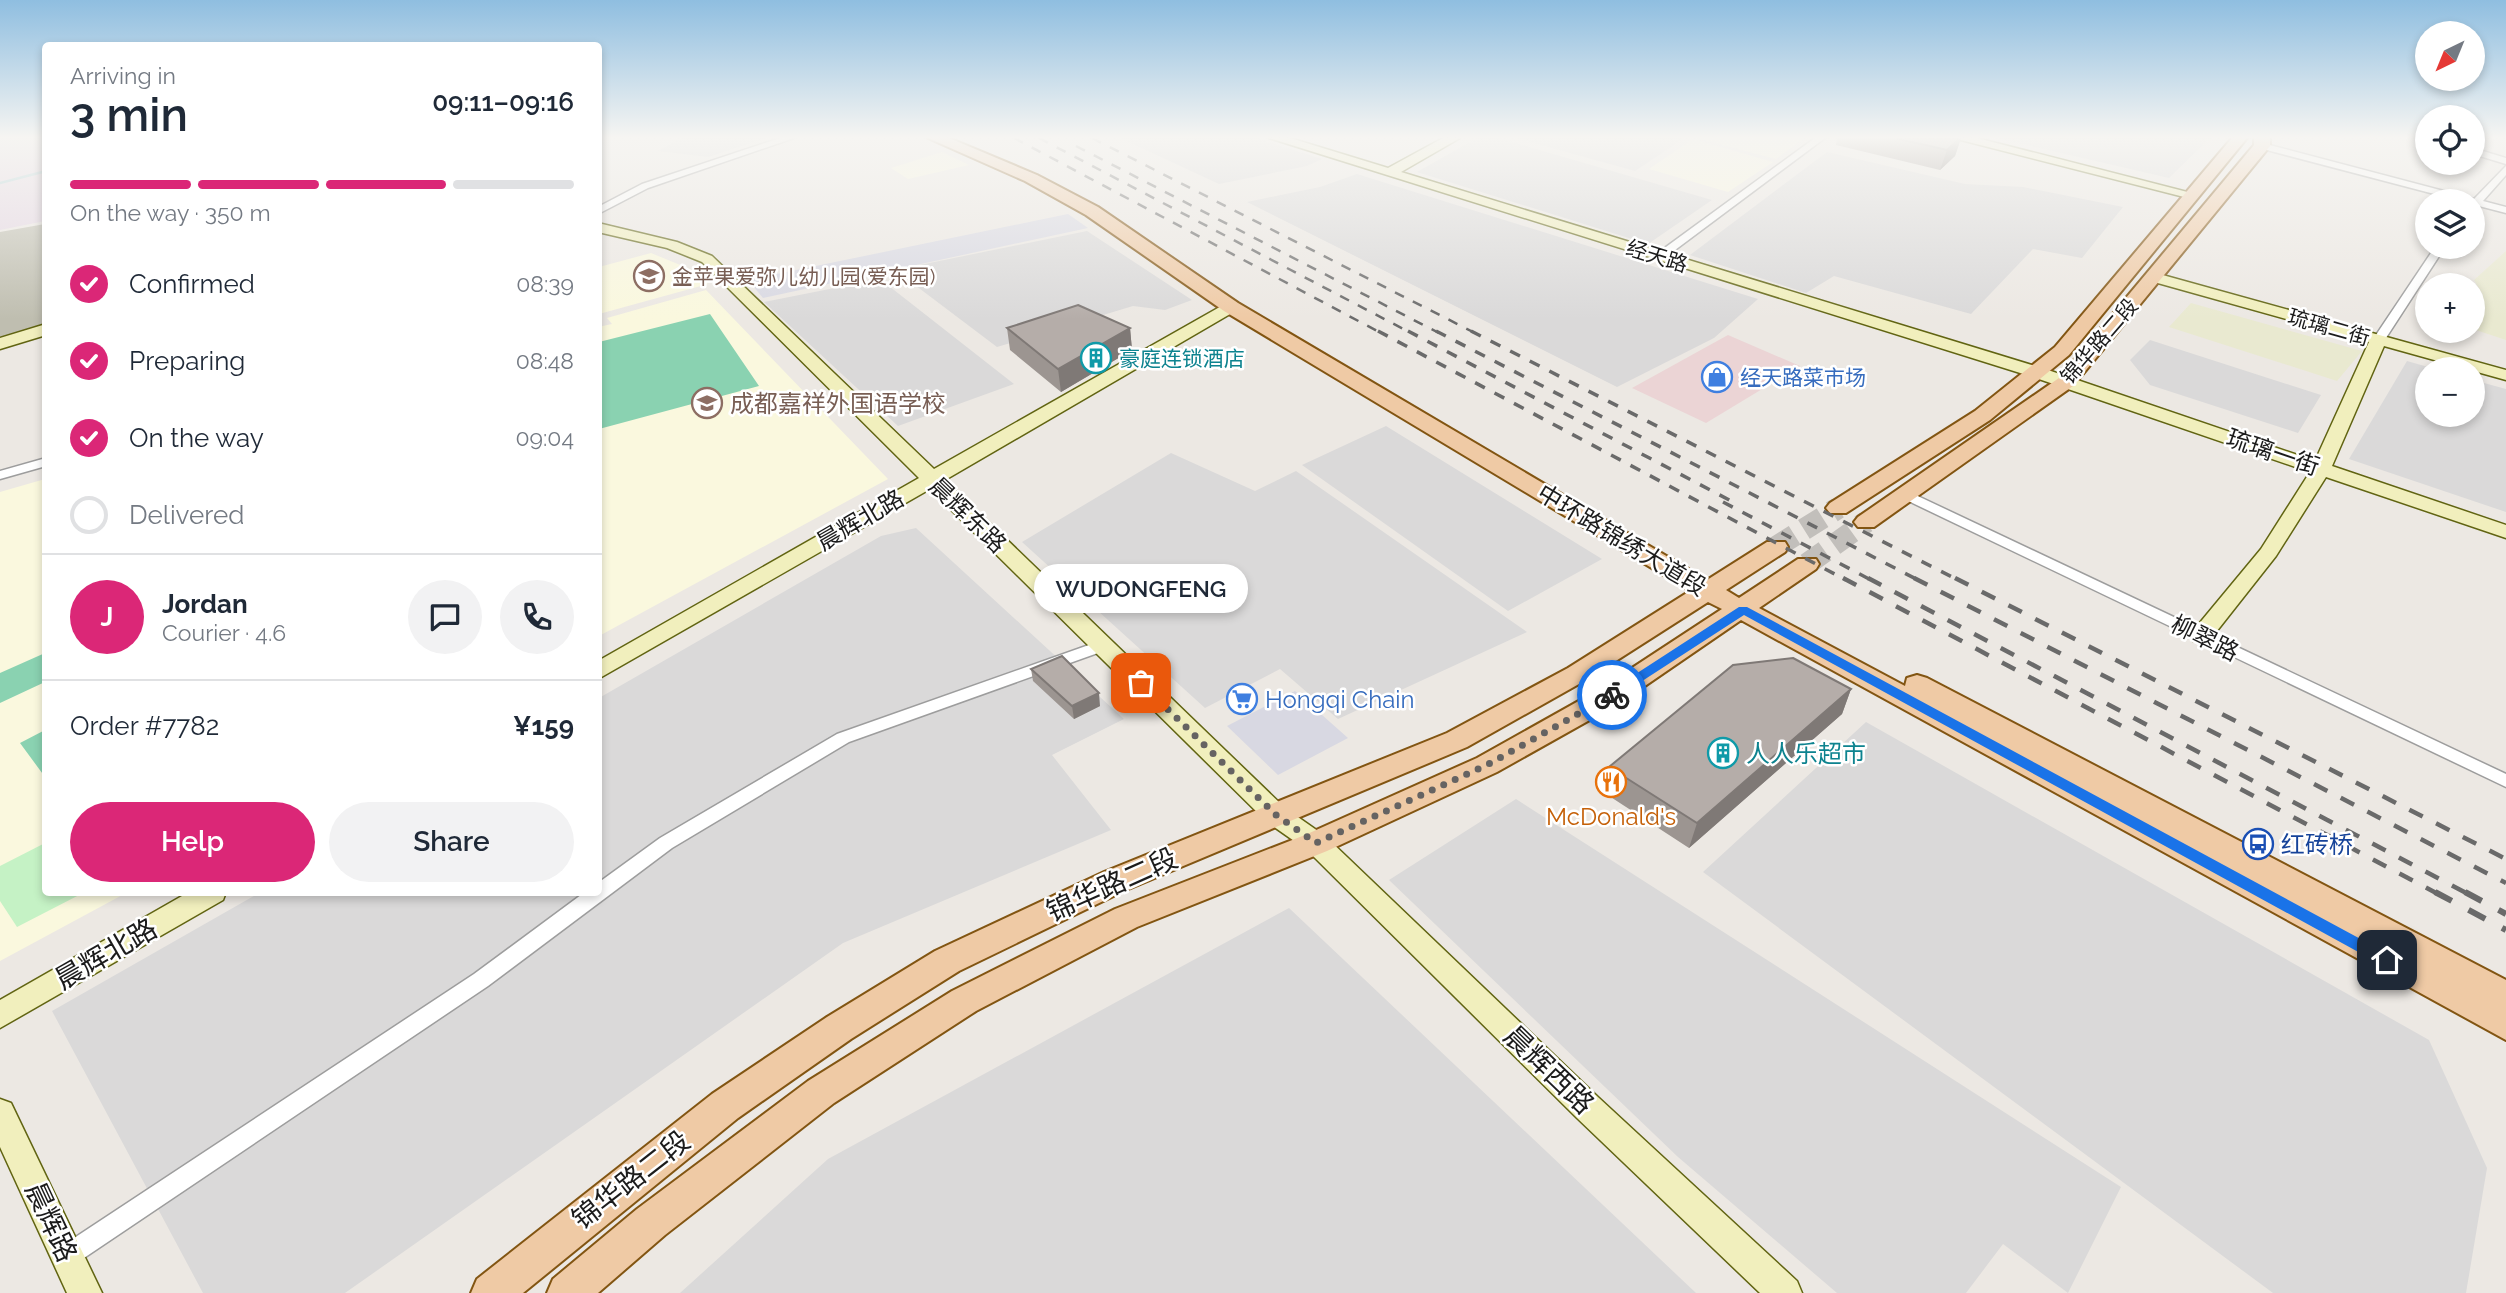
<!DOCTYPE html>
<meta charset="utf-8">
<style>
:root{--surface:#fff;--page:#f2f2f3;--text:#1f2937;--muted:#747a83;--line:#e0e1e3;--accent:#db2777}
body{margin:0;font-family:Raleway,"Noto Sans SC",sans-serif;background:var(--page);color:var(--text);height:100vh;display:flex;flex-direction:column;font-size:26px;white-space:nowrap}
*{box-sizing:border-box;margin:0}
p{font-size:23px;color:var(--muted)}
.icon{flex:none;width:38px;height:38px;fill:none;stroke:currentColor;stroke-width:2;stroke-linecap:round;stroke-linejoin:round}
.map{position:relative;flex:1;overflow:hidden}
.sheet{position:absolute;left:42px;top:42px;width:560px;height:854px;display:flex;flex-direction:column;background:var(--surface);border-radius:7px;box-shadow:0 4px 10px #0003}
.sheet>*{flex:none}
.needle{width:46px;rotate:223deg}
.buttons{position:absolute;left:2415px;top:21px;display:grid;gap:14px}
.buttons a{display:grid;place-items:center;width:70px;height:70px;border-radius:50%;background:var(--surface);box-shadow:0 4px 10px #0003;font-size:35px}
.pin{position:absolute;display:grid;place-items:center;width:60px;height:60px;color:#fff;margin:-30px;border-radius:14px;box-shadow:0 4px 10px #0006}
.courier{position:absolute;display:grid;place-items:center;width:70px;height:70px;margin:-35px;border:5px solid #1a73e8;border-radius:50%;background:#fff;color:#222;box-shadow:0 2px 9px #0007}
.bubble{position:absolute;height:49px;border-radius:24px;background:var(--surface);box-shadow:0 4px 10px #0003;font-size:23px;font-weight:600;line-height:49px;text-align:center}
.headline em{font-style:normal;font-weight:600}
.headline div{display:flex;flex-direction:column-reverse}
.headline{display:flex;align-items:center;justify-content:space-between;height:119px;padding:0 28px}
h1{font-size:46px;font-weight:600;line-height:52px}
.bar{display:grid;grid-template-columns:repeat(4,1fr);gap:10px 7px;align-content:center;height:84px;padding:0 28px}
.bar i{height:9px;border-radius:5px;background:var(--line)}
.bar .active{background:var(--accent)}
.bar p{grid-column:span 4}
.line{display:flex;align-items:center;gap:18px;padding:0 28px;border-top:2px solid var(--line)}
.line div{flex:1}
.round{display:grid;place-items:center;flex:none;width:74px;height:74px;border-radius:37px;background:var(--page)}
ol{padding:0 28px;list-style:none}
li{display:flex;align-items:center;gap:21px;height:77px}
li p{margin-inline-start:auto}
li .icon{padding:7px;border-radius:50%;background:var(--accent);color:#fff;stroke-width:4}
li:last-child{color:var(--muted)}
li i{width:38px;height:38px;border:4px solid var(--line);border-radius:50%}
.primary-button{display:flex;gap:14px;margin-top:auto;padding:14px 28px}
.primary-button a{flex:1;height:80px;border-radius:42px;background:var(--accent);color:#fff;font-size:28px;font-weight:600;line-height:80px;text-align:center}
.primary-button a+a{background:var(--page);color:var(--text)}
.map>svg:first-child{display:block}
.residential{fill:#dad9d9}
.commercial{fill:#ebd4d5}
.industrial{fill:#e4d6e3}
.education{fill:#faf8de}
.construction{fill:#bfbeb0}
.farmland{fill:#e9e9d0}
.park{fill:#c5f2c5}
.pitch{fill:#8ad2b1}
.plaza{fill:#d8d8e2}
.lines{fill:none;stroke-linecap:round;stroke-linejoin:round}
.stream{stroke:#a9ced5;stroke-width:2.5}
.primary-tunnel{stroke:#c2bfbb;stroke-width:22;stroke-dasharray:22 11;stroke-linecap:butt}
.street-casing{stroke:#9d9d9d;stroke-width:3}
.secondary-casing{stroke:#616412;stroke-width:3}
.primary-casing{stroke:#825512;stroke-width:4}
.street{fill:#fff;fill-rule:evenodd}
.secondary{fill:#f1efbd;fill-rule:evenodd}
.primary{fill:#efcaa5;fill-rule:evenodd}
.rail-far3{stroke:#6a6a6a;stroke-width:2.5;stroke-dasharray:10 10;stroke-linecap:butt}
.rail-far2{stroke:#6a6a6a;stroke-width:3.5;stroke-dasharray:11 11;stroke-linecap:butt}
.rail-far1{stroke:#6a6a6a;stroke-width:4.5;stroke-dasharray:15 15;stroke-linecap:butt}
.rail{stroke:#6a6a6a;stroke-width:6;stroke-dasharray:19 19;stroke-linecap:butt}
.wall{fill:#9c9591}
.shaded-wall{fill:#7f7976}
.building{fill:#b5ada9;stroke:#7f7976;stroke-width:2}
.route{fill:#1a73e8}
.done{stroke:#656362;stroke-width:7;stroke-dasharray:0 12.6}
.labels{text-anchor:middle;dominant-baseline:central;stroke-width:5;stroke-linejoin:round;paint-order:stroke}
.far-street-label{font-size:21px;fill:#1c1c1c;stroke:#fff}
.far-education-label{font-size:21px;fill:#785e54;stroke:#fff;text-anchor:start}
.far-culture-label{font-size:21px;fill:#0d838f;stroke:#fff;text-anchor:start}
.far-shop-label{font-size:21px;fill:#366cbe;stroke:#fff;text-anchor:start}
.education-label{font-size:24px;fill:#785e54;stroke:#fff;text-anchor:start}
.street-label{font-size:24px;fill:#1c1c1c;stroke:#fff}
.shop-label{font-size:24px;fill:#366cbe;stroke:#fff;text-anchor:start}
.culture-label{font-size:24px;fill:#0d838f;stroke:#fff;text-anchor:start}
.food-label{font-size:24px;fill:#c56008;stroke:#fff}
.transit-label{font-size:24px;fill:#164399;stroke:#fff;text-anchor:start}
.near-street-label{font-size:28px;fill:#1c1c1c;stroke:#fff}
</style>
<div class="map">
<svg width="2506" height="1293" viewBox="0 0 2506 1293">
<rect width="100%" height="100%" fill="#ece8e3"/>
<!-- residential -->
<path class="residential" d="M682 138H766L708 157 658 151Z
M1120 138H1256L1322 159 1307 166 1219 184Z
M1477 138H1498L1712 200 1648 244 1417 172Z
M1516 138H1681L1683 139 1635 171Z
M1997 138H2210L2169 178Z
M1827 152 1965 184 2023 187 2123 207 2082 258 2033 249 1971 314 1834 276 1806 293 1690 255Z
M1357 174 1758 299 1714 338 1617 387 1247 202 1320 187Z
M1087 231 1192 300 1165 310 1133 306 997 347 895 270Z
M880 279 1014 384 898 426 764 302Z
M2150 340 2321 395 2298 433 2150 385 2130 360Z
M2407 361 2435 369H2427V415H2473V380L2506 389V512L2349 459Z
M1386 426 1602 559 1508 611 1302 465Z
M1171 453 1255 491 1296 471 1527 632 1338 719 1280 669 1205 708 1022 542Z
M916 528 1124 719 1052 755 1111 830 843 943 345 1293H203L52 1011 259 893 598 892 599 698 881 536Z
M1866 722 2429 1040 2487 1168 2466 1293H2273L1703 872Z
M1516 799 2121 1187 2068 1293 2003 1244 1966 1293H1837L1678 1157 1389 880Z
M1289 908 1696 1293H680L828 1159Z"/>
<!-- commercial -->
<path class="commercial" d="M1728 335 1800 366 1706 423 1632 388Z"/>
<!-- industrial -->
<path class="industrial" d="M0 138H45V221L0 230Z"/>
<!-- education -->
<path class="education" d="M1696 138H1804L1776 159Z
M1693 139 1773 162 1728 192 1649 169Z
M942 152 969 165 908 179 891 168Z
M651 253 690 269 708 284 599 314V267Z
M706 290 888 479 599 636 598 327 612 324 607 318Z
M45 479 46 892 126 893 0 961V492Z"/>
<!-- construction -->
<path class="construction" d="M45 224V325L0 337V232Z"/>
<!-- farmland -->
<path class="farmland" d="M2506 251V340L2473 329V316L2483 295 2474 280Z
M2191 303 2362 351 2337 381 2169 327Z"/>
<!-- park -->
<path class="park" d="M45 843 46 892 83 893 17 927 0 901V866Z"/>
<!-- pitch -->
<path class="pitch" d="M710 314 759 386 599 429V342Z
M45 653V682L0 703V673Z
M45 730V777L20 743Z"/>
<!-- plaza -->
<path class="plaza" d="M1068 214 1088 228 763 298 748 280Z
M1295 691 1348 738 1278 775 1227 726Z"/>
<g class="lines">
<!-- stream -->
<path class="stream" d="M0 183 46 171"/>
<!-- primary-tunnel -->
<path class="primary-tunnel" d="M1776 547 1838 508
M1807 564 1866 522"/>
<!-- street casing -->
<g class="street-casing">
<path id="street" d="M780 138H794L648 188 598 214V207L642 184Z
M1815 138H1825L1663 259H1655V255Z
M2262 143 2474 199 2506 166V175L2483 201 2506 207V213L2479 206 2473 209V201H2461L2259 148V144Z
M2473 148 2506 158V164L2473 154Z
M2435 247H2445L2382 344H2374L2372 341Z
M46 458V466L0 479V471Z
M1905 490 2506 774V787L1900 497 1898 494Z
M1103 640 1111 645 1109 649 849 742 672 848 488 986 75 1264 67 1268 59 1264 55 1256 59 1248 474 974 585 892H598V883L660 838 837 734Z"/>
</g>
<!-- secondary casing -->
<g class="secondary-casing">
<path id="secondary" d="M1269 138H1290L1388 168 1443 138H1460L1401 172 2045 369 2315 461 2369 342 2147 280V274H2159L2506 370V380L2384 346 2332 466 2506 525V538L2326 477 2276 556 2209 641H2193L2190 636 2193 631 2261 549 2310 472 2033 377Z
M1953 138H1977L2199 195 2192 199Z
M598 223 677 242 712 256 934 469 1225 304H1237V310L945 480 1285 808 1325 836 1599 1098 1797 1281 1802 1293H1760L1577 1118 1307 850 1267 822 930 489 598 679V661L919 478 702 262 667 248 598 232Z
M46 324V335L0 349V338Z
M189 892H226L223 900 0 1028V1000Z
M0 1099 11 1103 102 1293H67L0 1147Z"/>
</g>
<!-- primary casing -->
<g class="primary-casing">
<path id="primary" d="M928 138H949L1037 175 1098 207 1238 303 1707 580 1767 542H1785L1788 547 1785 552 1726 590 1739 598 1798 559H1816L1819 564 1816 569 1759 608 1905 686 1907 678 1917 675 1927 678 2506 980V1040L1741 620 1620 703 1497 772 1327 851 1137 927 976 1011 834 1103 665 1235 598 1293H547L553 1279 637 1209 808 1081 952 991 1115 909 1305 835 1477 758 1600 689 1722 609 1708 602 1586 680 1467 747 1126 890 959 971 851 1039 738 1118 523 1293H471L477 1279 712 1094 827 1017 935 951 1104 872 1447 733 1568 668 1690 591 1224 311 1086 215 1025 181Z
M2232 138H2247L2069 355 1990 420 1846 513H1830L1826 508 1830 503 1975 411 2055 347Z
M2254 138H2270V146L2073 386 1874 527H1858L1854 522 1858 517 2059 378 2254 145Z"/>
</g>
<!-- street -->
<use href="#street" class="street"/>
<!-- secondary -->
<use href="#secondary" class="secondary"/>
<!-- primary -->
<use href="#primary" class="primary"/>
<!-- rail-far3 -->
<path class="rail-far3" d="M1014 138 1381 333
M1039 138 1411 333
M1092 138 1475 333
M1076 146 1439 333"/>
<!-- rail-far2 -->
<path class="rail-far2" d="M1378 331 1846 580
M1408 331 1733 502
M1436 331 1918 580
M1471 331 1958 580
M1723 502 1871 580"/>
<!-- rail-far1 -->
<path class="rail-far1" d="M1843 578 2438 894
M1868 578 2468 894
M1914 578 2506 883
M1955 578 2506 859"/>
<!-- rail -->
<path class="rail" d="M2435 892 2506 930
M2465 892 2506 914"/>
</g>
<!-- wall -->
<path class="wall" d="M1837 138H1961L1955 156 1940 170 1836 145Z
M1007 328H1130L1132 350 1061 392 1010 350Z
M1031 669 1100 706 1074 719 1033 681Z
M1851 689 1842 714 1689 848 1603 792 1609 767Z"/>
<!-- shaded-wall -->
<path class="shaded-wall" d="M1954 138H1961L1955 156 1940 170 1947 150Z
M1130 328 1132 350 1061 392 1058 369Z
M1851 689 1842 714 1689 848 1697 823Z
M1099 693 1100 706 1074 719 1072 706Z"/>
<!-- building -->
<path class="building" d="M1895 138H1960L1947 150Z
M1078 305 1130 328 1058 369 1007 328Z
M1062 656 1099 693 1072 706 1031 669Z
M1793 658 1851 689 1697 823 1609 767 1733 665Z"/>
<!-- sky -->
<linearGradient id="sky" x2="0" y2="1"><stop stop-color="#8fbee0"/><stop offset="0.43" stop-color="#f6f5f2"/><stop offset="1" stop-color="#f6f5f2" stop-opacity="0"/></linearGradient>
<rect width="2506" height="319" fill="url(#sky)"/>
<!-- route -->
<path class="route" d="M1739 607H1747L2392 956V965H2382L1744 615 1616 698H1608V692Z"/>
<g class="lines">
<!-- done -->
<path class="done" d="M1141 683 1276 815 1316 843 1487 765 1612 695"/>
</g>
<!-- icons -->
<defs>
<g id="school-ring" transform="scale(1.575)"><circle r="9.5" fill="#fff" stroke="#8d6e63" stroke-width="1.5"/><path d="M0-5L7-2L0 1L-7-2ZM-4 1L0 2.5L4 1V4Q0 6-4 4Z" fill="#8d6e63"/></g>
<g id="building-ring" transform="scale(1.575)"><circle r="9.5" fill="#fff" stroke="#0f9aa8" stroke-width="1.5"/><path d="M-4-6H4V6H1V3H-1V6H-4ZM-2.5-4.3h1.7v1.8h-1.7ZM.8-4.3h1.7v1.8H.8ZM-2.5-1h1.7V.8h-1.7ZM.8-1h1.7V.8H.8Z" fill="#0f9aa8"/></g>
<g id="shop-ring" transform="scale(1.575)"><circle r="9.5" fill="#fff" stroke="#3f7fe0" stroke-width="1.5"/><path d="M-5-2.5h2.3a2.7 3.5 0 0 1 5.4 0H5L5.5 6h-11ZM-1.5-2.5h3a1.5 2.3 0 0 0-3 0Z" fill="#3f7fe0"/></g>
<g id="supermarket-ring" transform="scale(1.575)"><circle r="9.5" fill="#fff" stroke="#3f7fe0" stroke-width="1.5"/><path d="M-6-5.5h2.5l.6 2H6L4.5 2H-2.5L-4.4-4H-6ZM-1.5 3.2a1.3 1.3 0 1 0 .1 0ZM3 3.2a1.3 1.3 0 1 0 .1 0Z" fill="#3f7fe0"/></g>
<g id="restaurant-ring" transform="scale(1.575)"><circle r="9.5" fill="#fff" stroke="#e8710a" stroke-width="1.5"/><path d="M-5-6h1v4h1v-4h1v4h1v-4h1v5L-1.5 .5V6h-2V.5L-5-1ZM5-6V6H3V1.5H1.5Q1.5-4 5-6Z" fill="#e8710a"/></g>
<g id="bus-ring" transform="scale(1.575)"><circle r="9.5" fill="#fff" stroke="#1a4fb4" stroke-width="1.5"/><path d="M-5-6H5V4H4V6H2V4H-2V6H-4V4H-5ZM-3.5-4V0h7V-4ZM-3.5 1.2v1.5H-2V1.2ZM2 1.2v1.5H3.5V1.2Z" fill="#1a4fb4"/></g>
</defs>
<g fill-rule="evenodd">
<use href="#school-ring" x="649" y="276"/>
<use href="#building-ring" x="1096" y="358"/>
<use href="#shop-ring" x="1717" y="377"/>
<use href="#school-ring" x="707" y="403"/>
<use href="#supermarket-ring" x="1242" y="699"/>
<use href="#building-ring" x="1723" y="753"/>
<use href="#restaurant-ring" x="1611" y="782"/>
<use href="#bus-ring" x="2258" y="844"/>
</g>
<g class="labels">
<!-- far-street labels -->
<g class="far-street-label">
<text transform="translate(1657 256) rotate(17)">经天路</text>
<text transform="translate(2329 327) rotate(16)">琉璃二街</text>
<text transform="translate(2099 341) rotate(-49)">锦华路二段</text>
</g>
<!-- far-education labels -->
<g class="far-education-label">
<text x="672" y="276">金苹果爱弥儿幼儿园(爱东园)</text>
</g>
<!-- far-culture labels -->
<g class="far-culture-label">
<text x="1119" y="358">豪庭连锁酒店</text>
</g>
<!-- far-shop labels -->
<g class="far-shop-label">
<text x="1740" y="377">经天路菜市场</text>
</g>
<!-- education labels -->
<g class="education-label">
<text x="730" y="403">成都嘉祥外国语学校</text>
</g>
<!-- street labels -->
<g class="street-label">
<text transform="translate(2273 452) rotate(19)">琉璃一街</text>
<text transform="translate(968 515) rotate(44)">晨辉东路</text>
<text transform="translate(860 520) rotate(-30)">晨辉北路</text>
<text transform="translate(1622 540) rotate(31)">中环路锦绣大道段</text>
<text transform="translate(2205 638) rotate(26)">柳翠路</text>
</g>
<!-- shop labels -->
<g class="shop-label">
<text x="1265" y="699">Hongqi Chain</text>
</g>
<!-- culture labels -->
<g class="culture-label">
<text x="1746" y="753">人人乐超市</text>
</g>
<!-- food labels -->
<g class="food-label">
<text x="1611" y="816">McDonald's</text>
</g>
<!-- transit labels -->
<g class="transit-label">
<text x="2281" y="844">红砖桥</text>
</g>
<!-- near-street labels -->
<g class="near-street-label">
<text transform="translate(1112 885) rotate(-24)">锦华路二段</text>
<text transform="translate(106 954) rotate(-30)">晨辉北路</text>
<text transform="translate(1549 1070) rotate(44)">晨辉西路</text>
<text transform="translate(631 1180) rotate(-38)">锦华路二段</text>
<text transform="translate(51 1222) rotate(65)">晨辉路</text>
</g>
</g>
</svg>
<div class="buttons">
<a><svg class="needle" viewBox="-14 -14 28 28"><path d="M0-13l5 13h-10z" fill="#e53935"/><path d="M0 13l5-13h-10z" fill="#747a83"/></svg></a>
<a><svg class="icon" aria-label="locate" viewBox="0 0 24 24"><circle cx="12" cy="12" r="6"/><path d="M12 2v4M12 18v4M2 12h4M18 12h4"/></svg></a>
<a><svg class="icon" aria-label="layers" viewBox="0 0 24 24"><path d="M12 4l9 5-9 5-9-5zM3 14l9 5 9-5"/></svg></a>
<a>+</a>
<a>−</a>
</div>
<div class="pin" style="left:1141px;top:683px;background:#ea580c"><svg class="icon" aria-label="bag" viewBox="0 0 24 24"><path d="M5 8h14l-1 12H6zM9 8a3 3 0 0 1 6 0"/></svg></div>
<div class="pin" style="left:2387px;top:960px;background:#1f2937"><svg class="icon" aria-label="home" viewBox="0 0 24 24"><path d="M3 11l9-7 9 7M6 9v11h12V9"/></svg></div>
<div class="courier" style="left:1612px;top:695px"><svg class="icon" aria-label="bike" viewBox="0 0 24 24"><circle cx="6" cy="16" r="4"/><circle cx="18" cy="16" r="4"/><path d="M6 16l4-8h5l3 8M10 8l3 8H6M13 5h3"/></svg></div>
<div class="bubble" style="left:1034px;top:564px;width:214px">WUDONGFENG</div>
<section class="sheet">
<div class="headline"><div><h1>3 min</h1><p>Arriving in</p></div><em>09:11–09:16</em></div>
<div class="bar"><i class="active"></i><i class="active"></i><i class="active"></i><i></i><p>On the way · 350 m</p></div>
<ol>
<li><svg class="icon" aria-label="check" viewBox="0 0 24 24"><path d="M5 12l5 5 9-10"/></svg>Confirmed<p>08:39</p></li>
<li><svg class="icon" aria-label="check" viewBox="0 0 24 24"><path d="M5 12l5 5 9-10"/></svg>Preparing<p>08:48</p></li>
<li><svg class="icon" aria-label="check" viewBox="0 0 24 24"><path d="M5 12l5 5 9-10"/></svg>On the way<p>09:04</p></li>
<li><i></i>Delivered</li>
</ol>
<div class="line" style="height:126px"><b class="round" style="background:var(--accent);color:#fff">J</b><div><b>Jordan</b><p>Courier · 4.6</p></div><a class="round"><svg class="icon" aria-label="chat" viewBox="0 0 24 24"><path d="M4 5h16v11H9l-5 4z"/></svg></a><a class="round"><svg class="icon" aria-label="phone" viewBox="0 0 24 24"><path d="M5 4h4l2 5-3 2q2 4 5 5l2-3 5 2v4C11 20 4 13 5 4z"/></svg></a></div>
<div class="line" style="height:91px"><div>Order #7782</div><b>¥159</b></div>
<div class="primary-button"><a>Help</a><a>Share</a></div>
</section>
</div>
